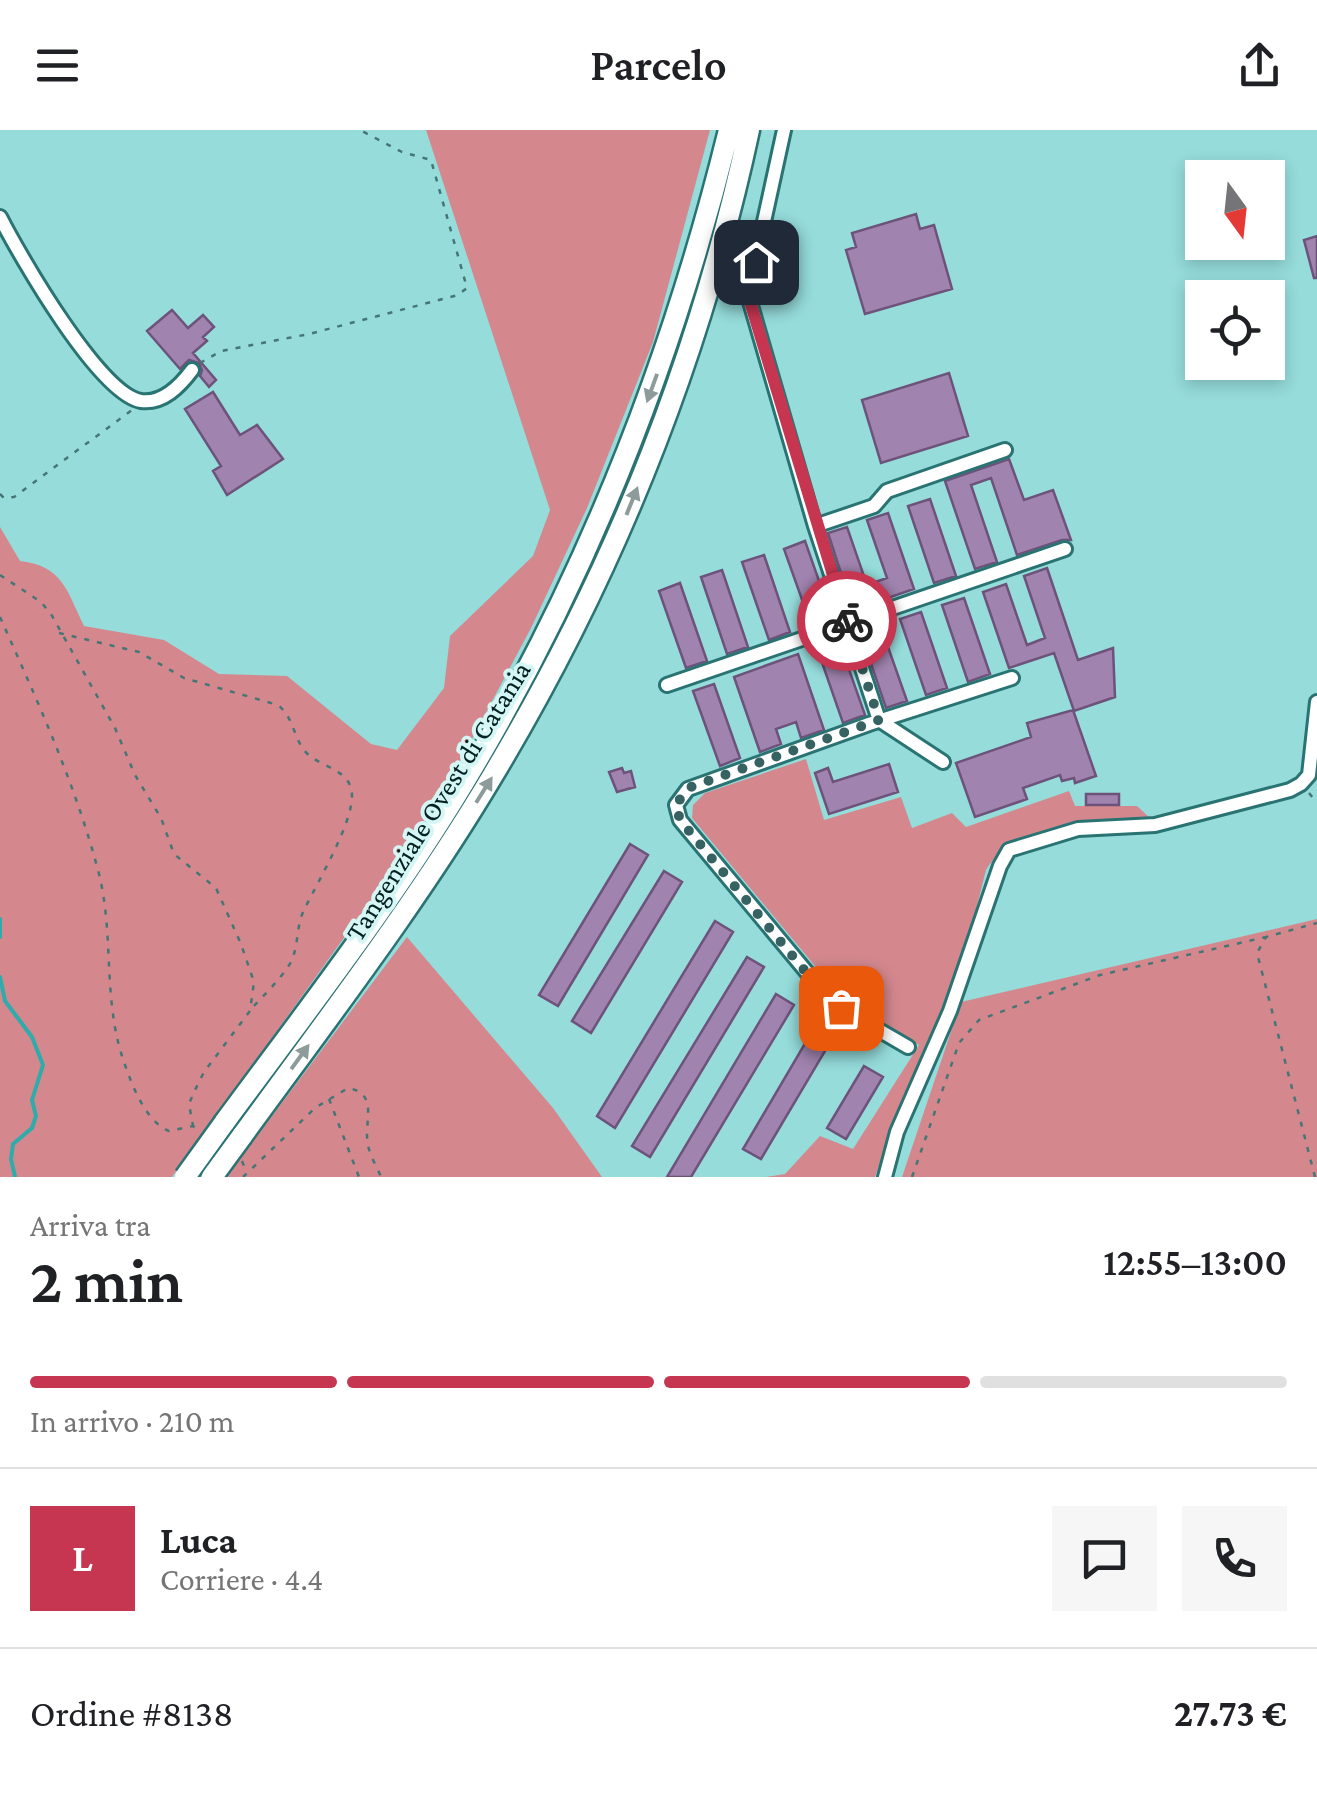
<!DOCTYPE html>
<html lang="it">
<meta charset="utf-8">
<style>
:root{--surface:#fff;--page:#f6f6f6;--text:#202124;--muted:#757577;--line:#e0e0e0;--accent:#c63651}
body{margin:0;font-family:"Crimson Pro",serif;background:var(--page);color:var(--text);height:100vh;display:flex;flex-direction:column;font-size:38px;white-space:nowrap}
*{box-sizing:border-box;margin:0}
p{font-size:32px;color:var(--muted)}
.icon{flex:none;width:55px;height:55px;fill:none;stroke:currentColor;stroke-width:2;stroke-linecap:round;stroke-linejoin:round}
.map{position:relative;height:1047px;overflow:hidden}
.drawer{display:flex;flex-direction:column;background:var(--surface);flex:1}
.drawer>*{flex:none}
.needle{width:65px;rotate:165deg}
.fabs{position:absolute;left:1185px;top:30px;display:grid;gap:20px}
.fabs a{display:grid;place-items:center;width:100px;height:100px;border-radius:0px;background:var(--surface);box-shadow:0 5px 15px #0003;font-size:50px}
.pin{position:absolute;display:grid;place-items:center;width:85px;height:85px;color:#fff;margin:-42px;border-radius:20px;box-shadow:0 5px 15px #0006}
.courier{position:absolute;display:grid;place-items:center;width:100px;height:100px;margin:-50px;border:8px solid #c63651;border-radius:50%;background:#fff;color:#222;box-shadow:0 2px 12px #0007}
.overview em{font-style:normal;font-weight:600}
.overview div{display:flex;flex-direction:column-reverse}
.overview{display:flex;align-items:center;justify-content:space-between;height:170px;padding:0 30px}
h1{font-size:65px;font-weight:600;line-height:75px}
.bar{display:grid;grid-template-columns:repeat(4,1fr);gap:15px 10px;align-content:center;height:120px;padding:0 30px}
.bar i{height:12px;border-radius:8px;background:var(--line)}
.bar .current{background:var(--accent)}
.bar p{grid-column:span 4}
.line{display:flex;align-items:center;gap:25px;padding:0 30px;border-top:2px solid var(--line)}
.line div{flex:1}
.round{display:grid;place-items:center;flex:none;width:105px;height:105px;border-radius:0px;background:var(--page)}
header{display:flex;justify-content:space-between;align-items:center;height:130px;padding:0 30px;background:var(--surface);font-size:45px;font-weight:600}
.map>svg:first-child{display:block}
.green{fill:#d4888e}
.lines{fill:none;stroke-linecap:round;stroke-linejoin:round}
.stream{stroke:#2eabab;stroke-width:4}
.building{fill:#a083ae;stroke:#6d527a;stroke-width:2.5}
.minor-casing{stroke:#2a7373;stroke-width:18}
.highway-casing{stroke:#2a7373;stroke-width:25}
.path{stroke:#457675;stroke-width:2.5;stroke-dasharray:5 8;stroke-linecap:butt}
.minor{stroke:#fff;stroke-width:12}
.highway{stroke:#fff;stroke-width:20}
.highway-bridge-casing{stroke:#2a7373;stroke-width:25;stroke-linecap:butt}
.highway-bridge{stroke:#fff;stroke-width:20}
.oneway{fill:#8e9b9b}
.done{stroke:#366262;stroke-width:10;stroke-dasharray:0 18}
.route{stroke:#c63651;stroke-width:12}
.labels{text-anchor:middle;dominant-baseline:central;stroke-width:8;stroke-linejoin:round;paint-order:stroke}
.street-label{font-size:28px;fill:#032121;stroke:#d4f6f5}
</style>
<header><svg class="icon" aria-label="menu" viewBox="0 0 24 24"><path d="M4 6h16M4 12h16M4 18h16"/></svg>Parcelo<svg class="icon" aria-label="share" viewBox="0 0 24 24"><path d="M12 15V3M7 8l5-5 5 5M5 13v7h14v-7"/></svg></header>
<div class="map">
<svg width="1317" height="1047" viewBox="0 0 1317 1047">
<rect width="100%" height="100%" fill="#95dcdb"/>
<!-- green -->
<path class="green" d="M426 0H710L653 212 587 378 531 498 450 650 389 745 172 1047H0V397L20 431C63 436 67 461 84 496L164 510 219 544 287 546 371 614 397 620 444 558 450 506 533 426 550 380Z
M806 629 824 690 901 667 912 698 952 683 966 697 1069 661 1075 676H1137L1153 691C1097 697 1020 685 986 740 976 777 969 817 955 853 930 919 897 980 875 1047H766L785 1044 820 1006 853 1019 919 915 844 871 692 688 693 675 705 663Z
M1317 789V1047H902L961 872Z
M407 807 553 978 602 1047H226Z"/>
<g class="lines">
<!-- stream -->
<path class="stream" d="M0 789V807
M0 847 5 871 32 907 43 935 32 970 36 986 32 998 13 1014 11 1029 15 1047"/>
</g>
<!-- building -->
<path class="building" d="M916 84 920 99 934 95 952 159 865 184 846 120 856 117 852 103Z
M1317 106V148H1314L1304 110Z
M172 180 188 198 203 185 214 197 203 207 207 211 193 223 216 250 209 257 200 246 202 240 199 233 189 230 180 239 147 201Z
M949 243 968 306 881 333 862 270Z
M213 262 240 305 257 295 283 329 227 365 213 341 221 336 185 279Z
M1009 329 1024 370 1053 360 1071 410H1062L1017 425 991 348 971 355 997 432 975 439 945 351Z
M930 369 956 446 934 453 908 376Z
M888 383 914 459 853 480 828 403 847 397 867 455 887 448 867 390Z
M805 411 832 488 811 495 784 419Z
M764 425 790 502 769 510 742 432Z
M1047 438 1078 530 1113 518 1115 567 1074 581 1054 523 1009 538 983 462 1006 454 1027 515 1045 508 1024 446Z
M722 440 748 517 727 524 701 447Z
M680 453 707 531 686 538 659 461Z
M964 468 990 544 968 552 942 475Z
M921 482 947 558 926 565 900 489Z
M881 497 907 571 886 578 861 504Z
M839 511 865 585 843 593 817 518Z
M798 524 824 600 801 608 796 592 776 599 781 614 760 622 734 547Z
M714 554 740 628 720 636 693 561Z
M1073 580 1096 646 1075 653 1074 648 1062 651 1060 645 1023 658 1027 669 975 687 956 633 1031 607 1027 593Z
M889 634 898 662 829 684 815 643 828 638 833 652Z
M622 638 624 643 631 641 635 657 617 662 609 642Z
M1086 664H1119V675H1086Z
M630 714 648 725 558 876 539 865Z
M664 741 682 752 591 903 572 891Z
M715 791 733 802 615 998 597 986Z
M747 827 764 837 650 1027 632 1016Z
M776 864 794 875 691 1047H667Z
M810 905 828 916 761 1029 743 1019Z
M864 936 883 947 846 1009 827 998Z"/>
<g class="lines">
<!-- minor casing -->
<g class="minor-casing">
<path id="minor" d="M784 0 748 165 815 396 879 590 943 632
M0 87C20 126 99 264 141 271 163 274 180 256 192 240
M815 396 874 376 887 361 1005 320
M667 555 1065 419
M908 917 841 878 825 864 680 690 676 675 688 659 869 594 1012 548
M885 1047 897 1002 950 881 1000 736 1009 720 1078 699 1155 695 1290 660 1301 654 1309 645 1317 572"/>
</g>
<!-- highway casing -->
<g class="highway-casing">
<path id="highway" d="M224 993C311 875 402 759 476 632 593 433 674 224 729 0
M242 1006C328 888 418 771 493 645 613 445 700 228 749 0"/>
</g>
<!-- path -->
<path class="path" d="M200 233 221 221 309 204 458 165 467 158 431 30 402 22 360 0
M0 364 4 368 14 367 132 280
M0 445 41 472 51 484 115 598 135 645 161 688 174 724 216 758 241 814 254 852 250 881 204 942 194 962 189 974 193 996
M0 487C37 570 76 655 99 744 114 804 103 866 122 926 130 950 144 991 169 1001L193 996 199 1000
M59 503 139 522 184 548 278 575C296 589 293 613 310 626 325 638 352 641 352 666 352 695 317 753 304 780 296 796 299 815 291 832 281 849 264 865 251 879
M1309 663 1317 673
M329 969 359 1047
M242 1031 246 1041
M243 1047 315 978 348 958C380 964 363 992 368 1015 370 1026 377 1037 381 1047
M912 1047 959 913 979 890 1100 845 1266 807
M1315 1047 1257 823 1266 807 1317 793"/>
<!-- minor -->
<use href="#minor" class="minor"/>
<!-- highway -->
<use href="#highway" class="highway"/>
<!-- highway-bridge casing -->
<g class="highway-bridge-casing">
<path id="highway-bridge" d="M185 1047 224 993
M212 1047 242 1006"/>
</g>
<!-- highway-bridge -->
<use href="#highway-bridge" class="highway-bridge"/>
</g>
<!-- one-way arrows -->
<defs><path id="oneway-solid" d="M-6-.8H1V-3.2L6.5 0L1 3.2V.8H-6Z" transform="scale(2.5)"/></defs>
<g class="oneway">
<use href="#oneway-solid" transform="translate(652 258) rotate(110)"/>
<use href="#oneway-solid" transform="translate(632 371) rotate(-68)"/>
<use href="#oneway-solid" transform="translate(484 660) rotate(-58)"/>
<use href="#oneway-solid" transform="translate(300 927) rotate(-54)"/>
</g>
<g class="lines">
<!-- done -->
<path class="done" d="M841 878 824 864 680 690 676 675 688 658 879 590 847 491"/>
<!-- route -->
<path class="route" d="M756 132 748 165 847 491"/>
</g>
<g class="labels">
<!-- street labels -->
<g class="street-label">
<text transform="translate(438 671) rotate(-58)">Tangenziale Ovest di Catania</text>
</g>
</g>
</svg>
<div class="fabs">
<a><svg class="needle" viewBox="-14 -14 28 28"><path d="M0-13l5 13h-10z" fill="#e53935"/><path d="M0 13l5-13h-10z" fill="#757577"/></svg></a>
<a><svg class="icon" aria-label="locate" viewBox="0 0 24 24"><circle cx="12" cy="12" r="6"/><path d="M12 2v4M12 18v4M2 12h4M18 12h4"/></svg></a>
</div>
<div class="pin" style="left:841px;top:878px;background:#ea580c"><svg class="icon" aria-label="bag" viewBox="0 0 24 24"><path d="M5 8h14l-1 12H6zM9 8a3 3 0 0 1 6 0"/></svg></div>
<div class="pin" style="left:756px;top:132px;background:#1f2937"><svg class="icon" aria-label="home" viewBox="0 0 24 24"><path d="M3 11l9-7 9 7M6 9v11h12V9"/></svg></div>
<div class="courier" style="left:847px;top:491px"><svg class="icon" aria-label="bike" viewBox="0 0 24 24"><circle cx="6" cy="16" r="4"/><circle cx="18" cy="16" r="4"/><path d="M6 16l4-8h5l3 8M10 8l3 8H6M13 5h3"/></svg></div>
</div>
<section class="drawer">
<div class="overview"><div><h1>2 min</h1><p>Arriva tra</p></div><em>12:55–13:00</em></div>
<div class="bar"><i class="current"></i><i class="current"></i><i class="current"></i><i></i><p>In arrivo · 210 m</p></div>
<div class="line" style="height:180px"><b class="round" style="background:var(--accent);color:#fff">L</b><div><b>Luca</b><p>Corriere · 4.4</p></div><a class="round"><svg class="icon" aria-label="chat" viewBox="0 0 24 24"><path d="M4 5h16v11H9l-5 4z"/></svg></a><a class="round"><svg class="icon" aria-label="phone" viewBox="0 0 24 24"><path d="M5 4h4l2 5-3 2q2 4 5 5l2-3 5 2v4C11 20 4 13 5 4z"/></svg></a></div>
<div class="line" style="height:130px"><div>Ordine #8138</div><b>27.73 €</b></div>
</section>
